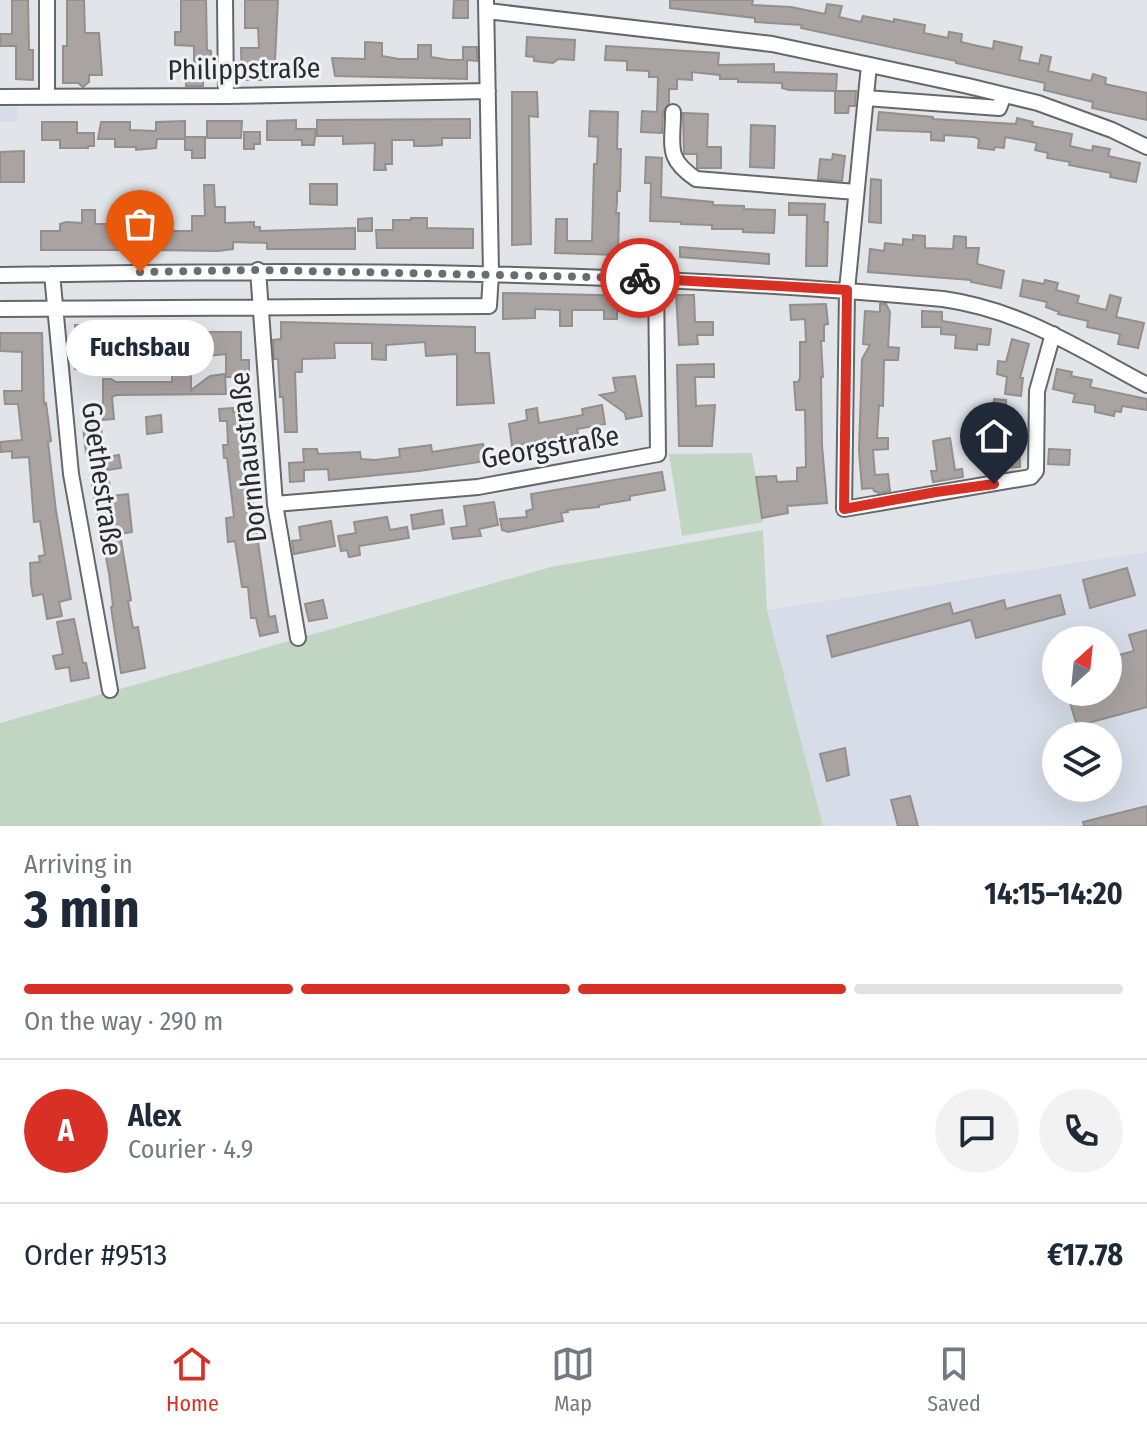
<!DOCTYPE html>
<meta charset="utf-8">
<style>
:root{--surface:#fff;--page:#f2f2f3;--text:#1f2937;--muted:#747a83;--line:#e0e1e3;--accent:#d93025}
body{margin:0;font-family:"Fira Sans Condensed",sans-serif;background:var(--page);color:var(--text);height:100vh;display:flex;flex-direction:column;font-size:30px;white-space:nowrap}
*{box-sizing:border-box;margin:0}
p{font-size:26px;color:var(--muted)}
.icon{flex:none;width:44px;height:44px;fill:none;stroke:currentColor;stroke-width:2;stroke-linecap:round;stroke-linejoin:round}
.map{position:relative;height:826px;overflow:hidden}
.panel{display:flex;flex-direction:column;background:var(--surface);flex:1}
.panel>*{flex:none}
.needle{width:52px;rotate:27deg}
.buttons{position:absolute;left:1042px;top:626px;display:grid;gap:16px}
.buttons a{display:grid;place-items:center;width:80px;height:80px;border-radius:50%;background:var(--surface);box-shadow:0 8px 32px #0002;font-size:40px}
.pin{position:absolute;display:grid;place-items:center;width:68px;height:68px;color:#fff;margin:-82px -34px;border-radius:50% 50% 50% 0;rotate:-45deg;box-shadow:0 0 8px #0007}
.pin .icon{rotate:45deg}
.courier{position:absolute;display:grid;place-items:center;width:80px;height:80px;margin:-40px;border:6px solid #d93025;border-radius:50%;background:#fff;color:#222;box-shadow:0 2px 10px #0007}
.bubble{position:absolute;height:56px;border-radius:28px;background:var(--surface);box-shadow:0 8px 32px #0002;font-size:26px;font-weight:700;line-height:56px;text-align:center}
.head em{font-style:normal;font-weight:700}
.head div{display:flex;flex-direction:column-reverse}
.head{display:flex;align-items:center;justify-content:space-between;height:136px;padding:0 24px}
h1{font-size:52px;font-weight:700;line-height:60px}
.bar{display:grid;grid-template-columns:repeat(4,1fr);gap:12px 8px;align-content:center;height:96px;padding:0 24px}
.bar i{height:10px;border-radius:6px;background:var(--line)}
.bar .on{background:var(--accent)}
.bar p{grid-column:span 4}
.line{display:flex;align-items:center;gap:20px;padding:0 24px;border-top:2px solid var(--line)}
.line div{flex:1}
.round{display:grid;place-items:center;flex:none;width:84px;height:84px;border-radius:42px;background:var(--page)}
.tab-bar{display:flex;justify-content:space-around;align-items:center;height:112px;border-top:2px solid var(--line);background:var(--surface);font-size:22px;color:var(--muted)}
.tab-bar a{display:grid;justify-items:center;gap:4px}
.tab-bar .on{color:var(--accent)}
.map>svg:first-child{display:block}
.built{fill:#d6dce8;fill-rule:evenodd}
.green{fill:#c0d6c2}
.building{fill:#a9a4a2;stroke:#948f8c;stroke-width:2}
.lines{fill:none;stroke-linecap:round;stroke-linejoin:round}
.minor-casing{stroke:#65686b;stroke-width:18}
.minor{stroke:#fff;stroke-width:14}
.done{stroke:#6a6c6e;stroke-width:8;stroke-dasharray:0 14.4}
.route{stroke:#d93025;stroke-width:10}
.labels{text-anchor:middle;dominant-baseline:central;stroke-width:6;stroke-linejoin:round;paint-order:stroke}
.street-label{font-size:28px;fill:#2a2b2d;stroke:#eef1f5}
</style>
<div class="map">
<svg width="1147" height="826" viewBox="0 0 1147 826">
<rect width="100%" height="100%" fill="#e1e4e8"/>
<!-- built -->
<path class="built" d="M0 107H18L17 122H0Z
M1147 552V826H823L767 610ZM1056 640H1108V692H1056ZM1056 736H1108V788H1056Z"/>
<!-- green -->
<path class="green" d="M752 453 763 522 682 536 669 454Z
M763 530 767 610 823 826H0V723L551 567Z"/>
<!-- building -->
<path class="building" d="M12 0H28L29 50H33V80L16 79V46H0V34H12Z
M67 0H84L85 33H99L102 75H89V82L83 87 78 83H63V46H67Z
M181 0H206L207 50 211 51 212 76H203V86H186V73H194V46L175 45V32H181Z
M245 0H278L274 80H242L241 48H259L258 28H245Z
M454 0H468V18H453Z
M670 0H753L752 5 791 7 825 14 827 4 842 6 839 17 861 22 863 16 894 22V19L925 25 924 33 948 38 949 32 962 34 961 42 978 46 993 49 994 41 1022 47 1019 60 1039 64 1041 55 1051 57 1048 71 1091 81 1093 74 1106 78 1105 84 1147 93V120L1092 108 1093 102 1044 90 1045 83 956 63V61L801 28 802 25 755 22V18L670 8Z
M527 37 575 40 574 60 558 59 553 63 534 61V57L526 56Z
M365 42 382 43V56L399 59H418V45H431V57L449 60H463V47H477V61L467 60V79L335 76 332 58 365 59Z
M606 46 719 53 718 65 774 64V72L837 74 836 91H856L855 106H849L848 113H835V91L789 90 782 88V83L738 82V79H720V75L692 72V80L677 79V89H669V103L663 112 662 133 641 132 642 111 657 112 658 77H649V71L627 70V61L605 60Z
M512 92H537L538 117 529 116 531 244 512 245Z
M590 111 618 112 617 149H621L620 191H617V202L616 213H619L618 255 555 253 556 219H567V241H592L594 164H597L598 137 589 136Z
M879 112 933 117V119L1016 124 1017 118 1033 122 1032 126 1072 134 1070 146 1092 151 1093 146 1110 149 1108 156 1140 163 1136 182 1110 177 1111 173 1069 165 1070 162 1047 158 1048 153 1035 150 1037 143 1005 137 1004 148 995 147 994 150 978 148 979 139 974 137 944 135V141L931 140V132L877 130Z
M683 113 708 114 707 147H721V168H697V154H684Z
M470 119V138H442V145L427 146H414V140H392V164H385L386 170H374L375 143 343 144V136H317V120Z
M296 120V129H316L314 145H302V140H267V121Z
M185 121V137H205V158H192V150H185V139H157L156 148 136 150V147H115V139H98L101 122H130V130L156 131V122Z
M207 121H242L241 138H207Z
M42 122H77V133H94V146H88V148H60V140H42Z
M751 125 775 126 774 168 750 167Z
M244 132H260V144H254V149H244Z
M24 151V182H0V152Z
M833 154 845 156 842 181 818 179 820 159 832 160Z
M646 157 662 158 661 197 713 202V205L744 206V209L775 210 774 233 743 232V229H712V225L681 224V222L650 221 651 183H645Z
M871 179 881 180V223L869 222Z
M310 184H337V205L310 204Z
M204 185H214L215 207H225V223L254 222V227H260V231L355 228V249H267V243L233 242V249L218 251 153 250V242H133V250H41V231H60V224L66 222 82 223V210H95V224H113V233L136 232V226H150V231H192V216H205Z
M789 203 825 204 824 222H828L827 266H806L807 215H789Z
M372 218V231H358V219Z
M411 218H427V228L473 229V248H377L376 230H393V220H411Z
M913 235 925 236V248L953 249 954 236 966 237V248H979L977 264 1004 271 1001 288 971 282V280L868 272 870 249 884 251 885 243 903 245V239L913 240Z
M680 247 769 254V264L680 257Z
M1023 280 1044 284 1045 280 1058 283 1056 290 1079 296 1077 303 1106 310 1110 295 1121 298 1116 317 1144 323 1138 348 1118 344 1120 334 1087 327 1088 321 1058 314 1059 312 1046 307 1047 302 1020 296Z
M503 293 642 296 641 311H617V319H604V310H572V326H560V310L535 309V318L503 319Z
M676 295H694L695 322H713V335H697L698 344 679 345Z
M826 304 828 324 824 325V341H821L823 377H821L822 445 827 503 787 506 788 513 762 518 756 477 776 476 777 482 797 481V468L806 467 805 410H796L794 382H798L800 378V342H806L805 319 791 320 790 305Z
M880 304H886L890 312 888 347 899 348 898 360H884L883 406 879 405 877 438H888V449L873 450 875 475 888 474 890 491 879 493 874 491 873 488 862 489 859 450 862 359 870 345 863 344 865 311 880 312Z
M922 311 942 312V321L991 329 989 345 977 344V350L955 348 956 335 941 334V327H922Z
M281 322 475 327V353H489L494 403 457 405V354L426 356 425 342 386 345V360L372 359V343H334L335 358 302 359V372H295L297 432H285L283 397H280L278 359H274L273 340 281 339Z
M198 324V332H241V360H249V377H226V354L208 356 198 350V343H172V353L141 350V345L95 344V370L75 369V325Z
M0 333H42L44 404 46 403 51 441 48 442 56 511 71 599 59 602 62 616 47 619 43 594 33 596 31 584 30 563 40 562 39 556 45 555 40 521 34 522 29 457 12 458V451L1 452 0 442 22 440 18 404H5L4 391H22V352L0 351Z
M1012 339 1029 344 1020 378H1023L1021 396 1005 394 1007 377 997 374 998 361 1006 362Z
M714 364V377H695L696 406 715 405 712 446H679L677 365Z
M1057 369 1072 372 1071 376 1092 380 1090 387 1147 399V410L1122 406 1121 412 1115 411 1114 416 1095 412V405L1073 402 1075 394 1053 389Z
M172 374H191V390L210 376 225 374 226 394 116 395 112 397 114 419 103 420V379H111L116 382H172Z
M635 376 642 416 626 419 625 413 600 395 616 392 613 378Z
M994 399 1006 400V416H1019L1020 467 1003 468 1002 448H990Z
M602 405 605 424 577 429 578 434 512 446 509 424 527 420 526 410 537 408 539 423 583 415 582 409Z
M233 408V412H239V415L250 414 251 444 247 445 255 521 269 617 275 616 278 632 260 636 256 618H251L248 587H242L235 541 228 542 226 518 234 517 227 458H224L223 445H228L227 421H220L219 409Z
M161 415 162 432 147 434 146 417Z
M101 424 103 452 86 453 83 426Z
M950 438 955 470 962 469 963 477 933 482 931 471H937L933 441Z
M483 444 486 461 419 471 329 480 328 469 304 470V481L290 482 289 463 304 462 303 449H317L318 454 360 452 361 459 375 460 400 457 399 449 431 445 432 452Z
M1049 449 1070 450 1069 465 1048 464Z
M119 455 121 468 107 470 105 457Z
M662 472 665 490 630 496V500L599 505V507L567 510 568 512 561 513 563 521 508 532 502 530 500 519 527 517 526 511 533 509 531 494Z
M108 473 111 496 128 494 132 532 120 534 131 600 128 601 133 628 138 627 145 668 121 673 111 607 113 606 109 573 90 475Z
M494 502 498 525 479 529 481 536 453 539 451 528 467 526 464 506Z
M442 510 444 524 413 529 411 515Z
M387 517 390 530 407 527 409 538 359 546 360 555 349 557 347 550 341 551 338 536 356 533 354 522Z
M331 521 335 546 294 554 292 541 301 540 299 527Z
M1127 568 1135 595 1090 608 1083 580Z
M1060 595 1065 614 976 638 971 620 832 657 827 636 950 603 953 614 1004 600 1006 609Z
M323 600 327 618 309 621 305 604Z
M74 619 83 663H86L89 678 71 681 69 667 56 669 53 656 63 654 57 622Z
M1147 630V707L1077 726 1067 692H1108V658L1134 651 1129 635Z
M845 748 849 775 827 781 820 754Z
M910 796 918 826H898L891 800Z
M1147 806V826H1084L1083 822Z"/>
<g class="lines">
<!-- minor casing -->
<g class="minor-casing">
<path id="minor" d="M47 0V97
M225 0 226 96
M487 11 772 44 968 86 1038 103 1112 130 1147 147
M869 65 847 290 844 509 1031 477 1036 471 1037 391 1053 334
M0 97 226 96 488 91
M866 98 999 108 1004 95
M673 112C673 147 665 158 696 179L856 192
M258 270 275 504 298 638
M52 274 71 474 110 690
M0 275C315 269 629 270 943 299 1021 310 1079 349 1147 385
M0 309 489 306 491 273 486 0
M275 504 478 487 658 454 656 278"/>
</g>
<!-- minor -->
<use href="#minor" class="minor"/>
</g>
<g class="lines">
<!-- done -->
<path class="done" d="M140 272 258 270 640 278"/>
<!-- route -->
<path class="route" d="M640 278 847 290 844 509 936 492 994 484"/>
</g>
<g class="labels">
<!-- street labels -->
<g class="street-label">
<text transform="translate(244 69) rotate(-1)">Philippstraße</text>
<text transform="translate(550 447) rotate(-10)">Georgstraße</text>
<text transform="translate(248 457) rotate(-96)">Dornhaustraße</text>
<text transform="translate(102 479) rotate(82)">Goethestraße</text>
</g>
</g>
</svg>
<div class="buttons">
<a><svg class="needle" viewBox="-14 -14 28 28"><path d="M0-13l5 13h-10z" fill="#e53935"/><path d="M0 13l5-13h-10z" fill="#747a83"/></svg></a>
<a><svg class="icon" aria-label="layers" viewBox="0 0 24 24"><path d="M12 4l9 5-9 5-9-5zM3 14l9 5 9-5"/></svg></a>
</div>
<div class="pin" style="left:140px;top:272px;background:#ea580c"><svg class="icon" aria-label="bag" viewBox="0 0 24 24"><path d="M5 8h14l-1 12H6zM9 8a3 3 0 0 1 6 0"/></svg></div>
<div class="pin" style="left:994px;top:484px;background:#1f2937"><svg class="icon" aria-label="home" viewBox="0 0 24 24"><path d="M3 11l9-7 9 7M6 9v11h12V9"/></svg></div>
<div class="courier" style="left:640px;top:278px"><svg class="icon" aria-label="bike" viewBox="0 0 24 24"><circle cx="6" cy="16" r="4"/><circle cx="18" cy="16" r="4"/><path d="M6 16l4-8h5l3 8M10 8l3 8H6M13 5h3"/></svg></div>
<div class="bubble" style="left:66px;top:320px;width:148px">Fuchsbau</div>
</div>
<section class="panel">
<div class="head"><div><h1>3 min</h1><p>Arriving in</p></div><em>14:15–14:20</em></div>
<div class="bar"><i class="on"></i><i class="on"></i><i class="on"></i><i></i><p>On the way · 290 m</p></div>
<div class="line" style="height:144px"><b class="round" style="background:var(--accent);color:#fff">A</b><div><b>Alex</b><p>Courier · 4.9</p></div><a class="round"><svg class="icon" aria-label="chat" viewBox="0 0 24 24"><path d="M4 5h16v11H9l-5 4z"/></svg></a><a class="round"><svg class="icon" aria-label="phone" viewBox="0 0 24 24"><path d="M5 4h4l2 5-3 2q2 4 5 5l2-3 5 2v4C11 20 4 13 5 4z"/></svg></a></div>
<div class="line" style="height:104px"><div>Order #9513</div><b>€17.78</b></div>
</section>
<nav class="tab-bar">
<a class="on"><svg class="icon" aria-label="home" viewBox="0 0 24 24"><path d="M3 11l9-7 9 7M6 9v11h12V9"/></svg>Home</a>
<a><svg class="icon" aria-label="map" viewBox="0 0 24 24"><path d="M3 6l6-2 6 2 6-2v14l-6 2-6-2-6 2zM9 4v14M15 6v14"/></svg>Map</a>
<a><svg class="icon" aria-label="saved" viewBox="0 0 24 24"><path d="M7 4h10v16l-5-4-5 4z"/></svg>Saved</a>
</nav>
